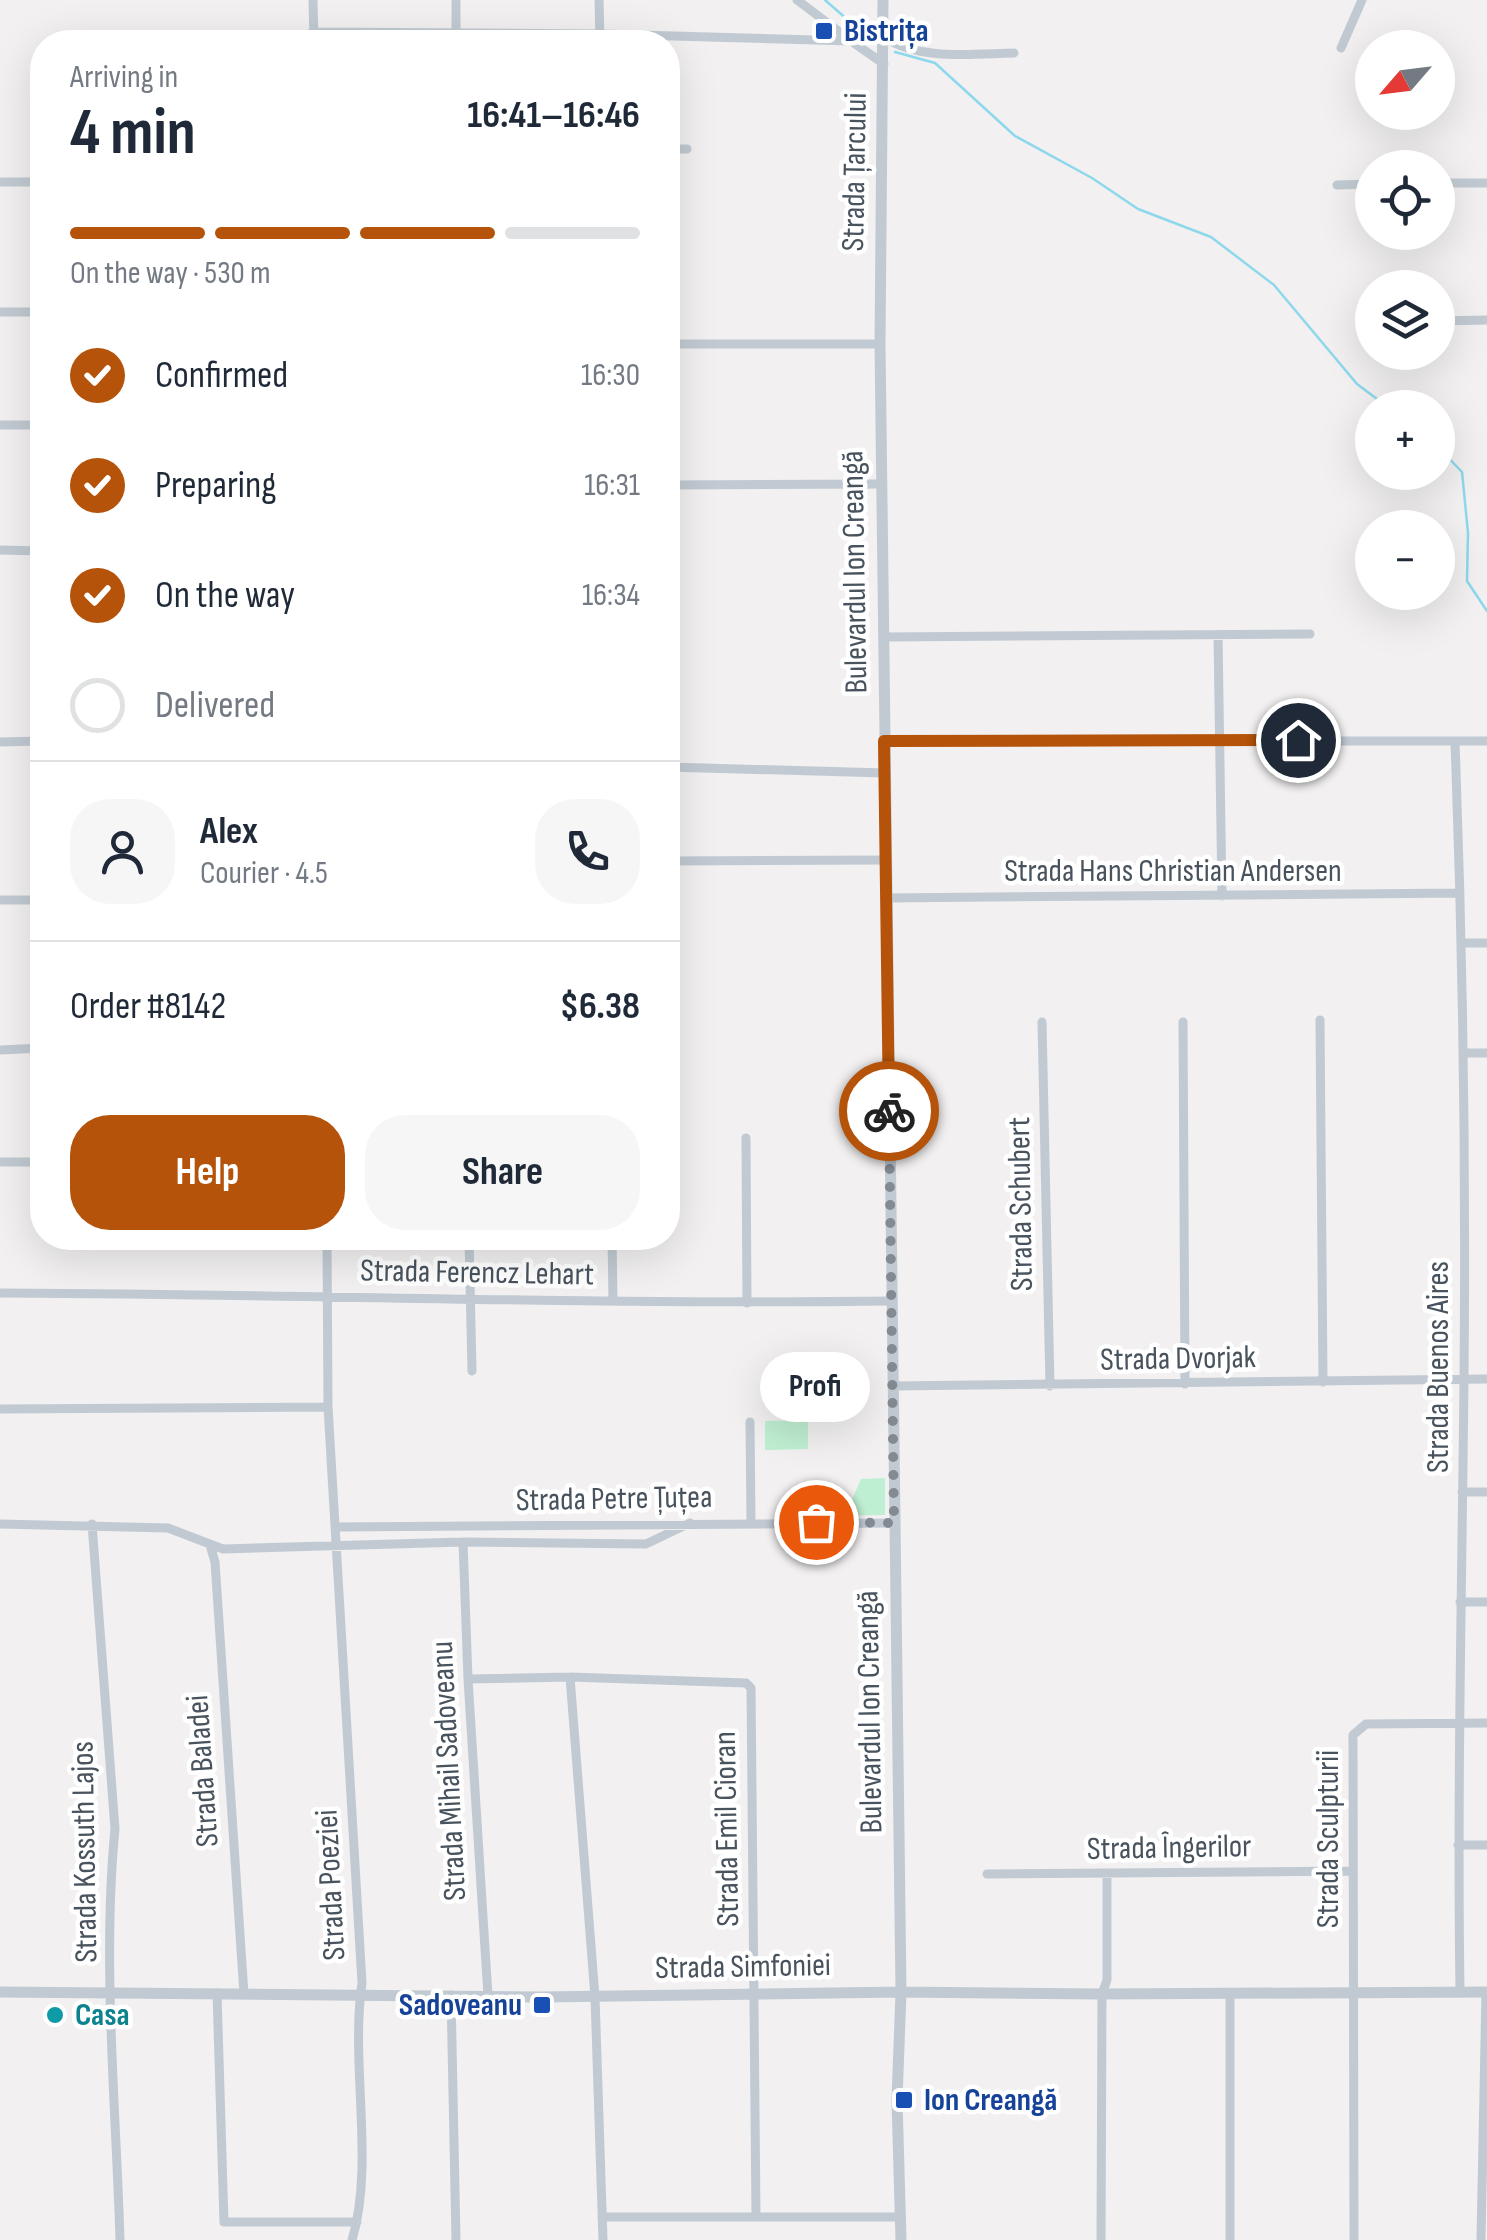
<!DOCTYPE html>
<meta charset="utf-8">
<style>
:root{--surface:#fff;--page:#f6f6f7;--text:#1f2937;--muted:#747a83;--line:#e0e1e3;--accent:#b45309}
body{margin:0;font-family:"Sofia Sans Condensed",sans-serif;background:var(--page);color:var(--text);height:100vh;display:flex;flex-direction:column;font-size:38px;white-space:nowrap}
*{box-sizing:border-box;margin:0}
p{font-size:32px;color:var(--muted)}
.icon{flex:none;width:55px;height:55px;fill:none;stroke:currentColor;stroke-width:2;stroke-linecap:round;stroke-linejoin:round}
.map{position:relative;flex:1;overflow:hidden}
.side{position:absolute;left:30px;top:30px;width:650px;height:1220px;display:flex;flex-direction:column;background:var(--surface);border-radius:40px;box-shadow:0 10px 40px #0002}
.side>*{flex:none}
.needle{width:65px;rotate:242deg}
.controls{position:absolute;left:1355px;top:30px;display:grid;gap:20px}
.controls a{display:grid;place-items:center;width:100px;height:100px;border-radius:50%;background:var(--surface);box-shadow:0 10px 40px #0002;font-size:50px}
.pin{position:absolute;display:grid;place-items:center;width:85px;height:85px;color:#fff;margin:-42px;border:5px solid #fff;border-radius:50%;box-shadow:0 2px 10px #0007}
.courier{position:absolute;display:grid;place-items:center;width:100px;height:100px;margin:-50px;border:8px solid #b45309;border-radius:50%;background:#fff;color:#222;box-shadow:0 2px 12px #0007}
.bubble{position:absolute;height:70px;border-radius:35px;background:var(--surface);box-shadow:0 10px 40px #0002;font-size:32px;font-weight:700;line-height:70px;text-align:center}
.headline em{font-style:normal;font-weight:700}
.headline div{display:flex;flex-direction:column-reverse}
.headline{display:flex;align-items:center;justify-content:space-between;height:170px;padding:0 40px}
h1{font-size:65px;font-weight:700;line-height:75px}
.bar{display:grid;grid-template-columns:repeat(4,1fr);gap:15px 10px;align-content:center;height:120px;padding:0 40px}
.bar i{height:12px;border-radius:8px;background:var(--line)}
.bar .on{background:var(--accent)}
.bar p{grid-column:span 4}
.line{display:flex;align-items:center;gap:25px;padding:0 40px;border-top:2px solid var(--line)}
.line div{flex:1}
.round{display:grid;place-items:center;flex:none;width:105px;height:105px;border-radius:40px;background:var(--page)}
ol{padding:0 40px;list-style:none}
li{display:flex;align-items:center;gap:30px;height:110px}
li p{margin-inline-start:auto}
li .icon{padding:10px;border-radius:50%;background:var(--accent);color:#fff;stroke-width:4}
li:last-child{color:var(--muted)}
li i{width:55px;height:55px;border:5px solid var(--line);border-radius:50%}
.primary-button{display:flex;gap:20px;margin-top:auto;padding:20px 40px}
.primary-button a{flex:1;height:115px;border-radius:40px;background:var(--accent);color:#fff;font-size:40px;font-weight:700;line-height:115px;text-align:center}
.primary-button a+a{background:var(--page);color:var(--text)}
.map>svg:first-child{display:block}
.green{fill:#bfefd2}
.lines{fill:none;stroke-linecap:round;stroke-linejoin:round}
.stream{stroke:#8dd8ec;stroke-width:2.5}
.minor{stroke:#c1cad2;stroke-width:9}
.tertiary{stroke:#c1cad2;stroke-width:11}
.done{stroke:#848a91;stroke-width:10;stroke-dasharray:0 18}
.route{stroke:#b45309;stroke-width:12}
.transit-dot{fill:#1a4fb4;stroke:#fff;stroke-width:4}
.culture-dot{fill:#0f9aa8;stroke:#fff;stroke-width:4}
.labels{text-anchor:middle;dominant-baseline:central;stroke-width:9;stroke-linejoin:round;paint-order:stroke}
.transit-label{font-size:32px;font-weight:bold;fill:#164399;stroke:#fff;text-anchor:start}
.street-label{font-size:32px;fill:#48535e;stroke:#fff}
.culture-label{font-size:32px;font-weight:bold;fill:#0d838f;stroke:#fff;text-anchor:start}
</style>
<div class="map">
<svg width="1487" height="2240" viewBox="0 0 1487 2240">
<rect width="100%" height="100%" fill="#f2f0f0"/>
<!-- green -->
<path class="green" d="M808 1420V1449L765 1450V1421Z
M885 1478V1515L824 1516 823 1502H851L861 1479Z"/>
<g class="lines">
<!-- stream -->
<path class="stream" d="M825 0 872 41
M895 52 935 63 1015 136 1092 178 1138 209 1211 237 1274 285 1357 384 1389 408
M1438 447 1462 472 1468 533 1467 581 1487 611"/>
<!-- minor -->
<path class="minor" d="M313 0 314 42
M599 0 600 42
M797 0 849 39
M883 37C921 61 971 54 1014 53
M289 42 314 32 601 34 851 41 884 64
M456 42V0
M1341 48 1362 0
M668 149H687
M0 182H42
M1438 183H1487
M1337 185 1372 184
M0 312H42
M38 312 36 425 42 656
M1438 321 1487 320
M668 344H880
M0 425H36
M668 485 882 484
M0 550 42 551
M1218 635 1222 896
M883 637 1310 634
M884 741H1487
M0 742 42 741
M1455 743C1463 955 1466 1167 1464 1379 1462 1583 1457 1788 1460 1992
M668 767 885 773
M668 861 886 860
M886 898 1460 893
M0 900H42
M1462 943H1487
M1320 1020 1323 1382
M1042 1022 1050 1386
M1183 1022 1185 1384
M0 1050 42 1048
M1464 1053H1487
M746 1138 747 1303
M0 1162H42
M327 1238 328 1407 362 1983C350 2064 375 2164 352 2240
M469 1238 472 1371
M612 1238 613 1300
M0 1293C297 1294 595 1305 892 1301
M893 1386 1487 1379
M0 1409 328 1407
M750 1422 751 1522
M1462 1492H1487
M0 1524 168 1528 223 1549 463 1542 646 1544 690 1523
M92 1524 115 1829C102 1961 116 2106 120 2240
M335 1527 894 1523
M463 1542 468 1679 488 1996
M210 1545 215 1562 244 1994
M1460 1602H1487
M570 1677 595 1997 603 2240
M468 1679 570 1677 746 1683 751 1688 756 2216
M1458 1845H1487
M987 1874 1352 1871
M217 1993 224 2222H357
M1230 1994V2240
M451 1995 456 2240
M602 2217H901
M1101 2240 1102 1994 1107 1980V1873
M1354 2240 1353 1735 1366 1724 1487 1723
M1481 2240 1486 1992"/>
<!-- tertiary -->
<path class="tertiary" d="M883 0 880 344 901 1992 897 2100 901 2240
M0 1992 542 1997 901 1992 1102 1994 1487 1992"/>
</g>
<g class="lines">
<!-- done -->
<path class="done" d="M816 1522 894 1523 889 1111"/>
<!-- route -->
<path class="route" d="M889 1111 884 741 1298 740"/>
</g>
<!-- markers -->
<g class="transit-dot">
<rect x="814" y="21" width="20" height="20" rx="5"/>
<rect x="532" y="1995" width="20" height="20" rx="5"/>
<rect x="894" y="2090" width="20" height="20" rx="5"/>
</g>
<circle class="culture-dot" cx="55" cy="2015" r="10"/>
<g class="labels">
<!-- transit labels -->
<g class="transit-label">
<text x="844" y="31">Bistrița</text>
<text x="522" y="2005" text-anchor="end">Sadoveanu</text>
<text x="924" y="2100">Ion Creangă</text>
</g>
<!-- street labels -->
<g class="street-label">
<text transform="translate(855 172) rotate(-89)">Strada Țarcului</text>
<text transform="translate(855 572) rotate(-91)">Bulevardul Ion Creangă</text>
<text x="1173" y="871">Strada Hans Christian Andersen</text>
<text transform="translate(1021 1204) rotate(-91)">Strada Schubert</text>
<text transform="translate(477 1273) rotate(1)">Strada Ferencz Lehart</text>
<text transform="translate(1178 1359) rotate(-1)">Strada Dvorjak</text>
<text transform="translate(1438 1367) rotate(-90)">Strada Buenos Aires</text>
<text transform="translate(614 1499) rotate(-1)">Strada Petre Țuțea</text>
<text transform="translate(870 1712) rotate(-91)">Bulevardul Ion Creangă</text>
<text transform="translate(203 1771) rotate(-94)">Strada Baladei</text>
<text transform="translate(449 1771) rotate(-93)">Strada Mihail Sadoveanu</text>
<text transform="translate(727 1829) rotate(-91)">Strada Emil Cioran</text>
<text transform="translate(1328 1839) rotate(-90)">Strada Sculpturii</text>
<text transform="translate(1169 1848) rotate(-1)">Strada Îngerilor</text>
<text transform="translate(85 1852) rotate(-91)">Strada Kossuth Lajos</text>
<text transform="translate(331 1885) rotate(-93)">Strada Poeziei</text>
<text transform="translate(743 1967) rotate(-1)">Strada Simfoniei</text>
</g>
<!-- culture labels -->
<g class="culture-label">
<text x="75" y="2015">Casa</text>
</g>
</g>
</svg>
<div class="controls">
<a><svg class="needle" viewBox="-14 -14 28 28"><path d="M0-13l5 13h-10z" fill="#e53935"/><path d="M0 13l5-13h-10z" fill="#747a83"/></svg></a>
<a><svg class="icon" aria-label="locate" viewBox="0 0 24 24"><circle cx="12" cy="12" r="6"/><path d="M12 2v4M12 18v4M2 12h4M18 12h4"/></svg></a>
<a><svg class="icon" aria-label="layers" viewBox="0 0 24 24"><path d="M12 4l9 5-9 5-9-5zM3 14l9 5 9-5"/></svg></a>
<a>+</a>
<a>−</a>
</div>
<div class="pin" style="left:816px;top:1522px;background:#ea580c"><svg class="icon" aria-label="bag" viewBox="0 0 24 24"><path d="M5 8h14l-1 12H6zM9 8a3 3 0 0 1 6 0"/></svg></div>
<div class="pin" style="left:1298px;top:740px;background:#1f2937"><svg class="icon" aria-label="home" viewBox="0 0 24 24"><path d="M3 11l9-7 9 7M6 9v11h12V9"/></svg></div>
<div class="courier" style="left:889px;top:1111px"><svg class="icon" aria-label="bike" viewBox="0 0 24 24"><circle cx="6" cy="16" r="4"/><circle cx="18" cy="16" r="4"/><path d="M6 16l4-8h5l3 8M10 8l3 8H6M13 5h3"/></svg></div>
<div class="bubble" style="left:760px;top:1352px;width:110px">Profi</div>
<section class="side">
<div class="headline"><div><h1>4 min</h1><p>Arriving in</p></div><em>16:41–16:46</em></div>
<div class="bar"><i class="on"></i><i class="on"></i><i class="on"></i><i></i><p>On the way · 530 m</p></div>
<ol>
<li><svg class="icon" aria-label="check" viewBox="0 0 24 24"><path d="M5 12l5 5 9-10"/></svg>Confirmed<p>16:30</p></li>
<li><svg class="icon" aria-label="check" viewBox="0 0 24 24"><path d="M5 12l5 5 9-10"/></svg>Preparing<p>16:31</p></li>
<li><svg class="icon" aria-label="check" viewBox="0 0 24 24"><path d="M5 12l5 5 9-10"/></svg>On the way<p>16:34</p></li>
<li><i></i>Delivered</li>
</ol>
<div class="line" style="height:180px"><a class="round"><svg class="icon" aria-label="person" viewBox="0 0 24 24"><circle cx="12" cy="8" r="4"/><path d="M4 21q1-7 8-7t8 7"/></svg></a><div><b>Alex</b><p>Courier · 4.5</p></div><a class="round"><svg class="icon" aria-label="phone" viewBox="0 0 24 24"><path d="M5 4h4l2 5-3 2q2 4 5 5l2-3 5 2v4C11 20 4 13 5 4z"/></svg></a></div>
<div class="line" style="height:130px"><div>Order #8142</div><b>$6.38</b></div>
<div class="primary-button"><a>Help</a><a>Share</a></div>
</section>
</div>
